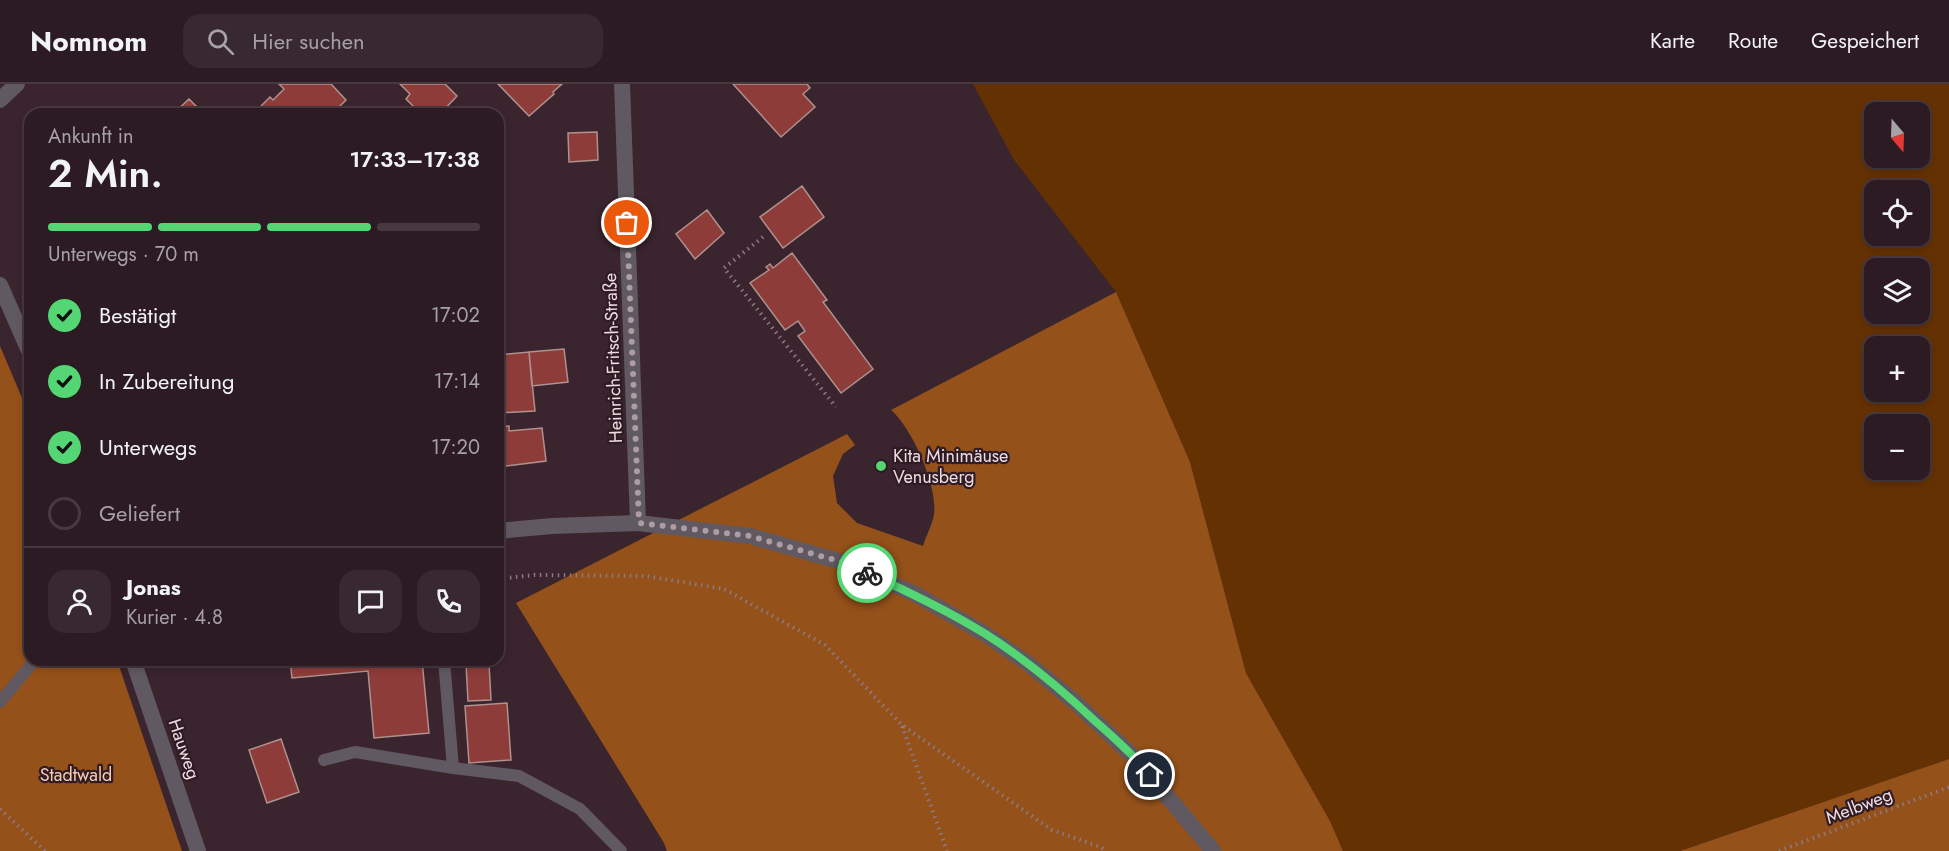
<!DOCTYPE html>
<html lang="de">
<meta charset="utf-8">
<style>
:root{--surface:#2c1b22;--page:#38282f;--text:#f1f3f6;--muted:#a6a1a5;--line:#483940;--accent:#53d673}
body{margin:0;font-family:Jost,sans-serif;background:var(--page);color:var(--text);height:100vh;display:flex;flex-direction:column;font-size:22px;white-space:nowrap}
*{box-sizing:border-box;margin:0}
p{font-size:20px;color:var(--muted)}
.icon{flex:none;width:33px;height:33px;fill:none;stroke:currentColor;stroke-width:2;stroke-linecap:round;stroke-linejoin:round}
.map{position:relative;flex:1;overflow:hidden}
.panel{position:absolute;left:24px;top:24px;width:480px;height:558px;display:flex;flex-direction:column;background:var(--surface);border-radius:18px;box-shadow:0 3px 9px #0003,0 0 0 2px var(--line)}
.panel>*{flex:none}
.needle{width:39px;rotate:161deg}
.buttons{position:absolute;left:1864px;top:18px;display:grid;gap:12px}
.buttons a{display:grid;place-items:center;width:66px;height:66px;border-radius:12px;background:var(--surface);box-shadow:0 3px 9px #0003,0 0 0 2px var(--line);font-size:30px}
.pin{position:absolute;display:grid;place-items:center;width:51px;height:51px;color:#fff;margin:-26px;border:3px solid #fff;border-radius:50%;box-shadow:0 2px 6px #0007}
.courier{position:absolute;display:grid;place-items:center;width:60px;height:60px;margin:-30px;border:4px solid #53d673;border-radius:50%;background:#fff;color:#222;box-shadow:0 2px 8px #0007}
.headline em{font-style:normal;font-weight:600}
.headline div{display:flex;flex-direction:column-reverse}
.headline{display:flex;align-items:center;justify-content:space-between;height:102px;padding:0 24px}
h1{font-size:39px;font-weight:600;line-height:45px}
.bar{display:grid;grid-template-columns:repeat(4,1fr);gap:9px 6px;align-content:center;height:72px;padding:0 24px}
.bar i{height:8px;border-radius:4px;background:var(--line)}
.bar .current{background:var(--accent)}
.bar p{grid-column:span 4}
.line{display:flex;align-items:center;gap:15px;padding:0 24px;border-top:2px solid var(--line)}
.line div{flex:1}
.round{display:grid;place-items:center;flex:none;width:63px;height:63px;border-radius:18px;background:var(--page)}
ol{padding:0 24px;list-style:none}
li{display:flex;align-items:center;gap:18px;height:66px}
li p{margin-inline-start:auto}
li .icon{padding:6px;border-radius:50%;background:var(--accent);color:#111;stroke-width:4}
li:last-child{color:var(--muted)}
li i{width:33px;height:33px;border:3px solid var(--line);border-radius:50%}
header{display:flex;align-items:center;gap:36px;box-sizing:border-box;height:84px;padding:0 30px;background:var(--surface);border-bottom:2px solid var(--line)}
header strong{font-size:28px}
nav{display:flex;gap:33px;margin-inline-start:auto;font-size:21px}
.search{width:420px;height:54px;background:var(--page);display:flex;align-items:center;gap:15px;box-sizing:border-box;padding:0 21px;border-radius:18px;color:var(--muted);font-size:22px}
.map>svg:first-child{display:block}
.green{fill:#643103;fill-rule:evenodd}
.forest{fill:#95511a}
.building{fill:#8e3c3a;stroke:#af918e;stroke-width:1.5}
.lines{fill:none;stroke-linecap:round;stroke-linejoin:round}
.path{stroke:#8d7a82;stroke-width:4;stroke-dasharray:1.5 4.5;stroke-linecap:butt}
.service{stroke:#605961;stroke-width:12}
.minor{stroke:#605961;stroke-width:16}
.tertiary{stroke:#605961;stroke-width:16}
.done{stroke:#ae9ca3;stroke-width:6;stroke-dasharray:0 10.8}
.route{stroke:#53d673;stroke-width:8}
.poi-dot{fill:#53d673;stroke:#301b24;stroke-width:2}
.labels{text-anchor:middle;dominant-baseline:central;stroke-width:4.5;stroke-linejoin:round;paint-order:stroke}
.street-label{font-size:18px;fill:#ecdde2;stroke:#301b24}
.poi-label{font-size:18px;fill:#ecdde2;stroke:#301b24;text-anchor:start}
.park-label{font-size:18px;fill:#f5cdb3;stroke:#301b24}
</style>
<header>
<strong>Nomnom</strong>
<div class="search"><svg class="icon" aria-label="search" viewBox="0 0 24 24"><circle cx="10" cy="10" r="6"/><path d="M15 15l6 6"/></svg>Hier suchen</div>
<nav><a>Karte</a><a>Route</a><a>Gespeichert</a></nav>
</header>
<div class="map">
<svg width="1949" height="767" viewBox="0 0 1949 767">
<rect width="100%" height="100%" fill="#3a242e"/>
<!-- green -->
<path class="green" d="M973 0H1949V675L1680 767H1343L1330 737 1246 589 1190 378 1116 208 1014 76ZM1875 28H1920V74H1875ZM1875 106H1920V152H1875ZM1875 184H1920V230H1875ZM1875 262H1920V308H1875ZM1875 340H1920V386H1875Z"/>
<!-- forest -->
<path class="forest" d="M1116 208 1190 378 1246 589 1330 737 1343 767H667L664 759 516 519 847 350 855 361 843 370 833 392 837 419 857 439 923 462C926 452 932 441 934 431 938 402 912 344 891 326Z
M0 262 30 333V576H117L182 767H0Z
M1949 675V767H1680Z"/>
<!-- building -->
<path class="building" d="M279 0H331L346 16 332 30H253L270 13 273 16 284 5Z
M400 0H445L457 12 440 30H417L412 25 414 23 406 15 410 10Z
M498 0H562L553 8 554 10 529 32Z
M733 0H807L810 4 803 10 815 23 781 53Z
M189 15 204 30H173Z
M597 48 598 76 569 78 568 49Z
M802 102 824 133 783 164 760 133Z
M707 126 724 149 695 175 676 150Z
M792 169 827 216 823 218 873 285 841 309 798 252 805 247 798 237 785 246 750 199 769 186 766 183 770 180 773 184Z
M564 265 568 298 532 302 529 268Z
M529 268 535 327 498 329V271Z
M509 342V347L542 344 546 377 498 383V343Z
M290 576H422L429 649 374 654 368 587 292 594Z
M489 579 491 616 468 617 466 580Z
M507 619 511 676 469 679 465 622Z
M281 655 299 708 267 719 249 666Z"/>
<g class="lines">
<!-- path -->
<path class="path" d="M763 153 724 184 836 323
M498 495 534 491 646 492 724 505 825 561 902 641 1052 746 1100 763 1107 767
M902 642 947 767
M0 725 45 767
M1779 767 1949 703"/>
<!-- service -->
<path class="service" d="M444 576 453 684
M0 618 35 576
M324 676 355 668 453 684 519 692 580 725 621 767"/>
<!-- minor -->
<path class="minor" d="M622 0 638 439
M0 16 17 0
M133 576 198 767"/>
<!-- tertiary -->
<path class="tertiary" d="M0 201 30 269
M498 447 552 442 638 439 750 452 842 478 915 510 985 550 1030 581 1076 619 1136 675 1213 767"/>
</g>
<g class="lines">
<!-- done -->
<path class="done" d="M627 139 639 439 750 452 842 478 867 489"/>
<!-- route -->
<path class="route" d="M867 489C907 507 946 526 984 549 1024 574 1061 605 1095 637 1114 654 1134 671 1150 691"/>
</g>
<!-- markers -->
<circle class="poi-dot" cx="881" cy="382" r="6"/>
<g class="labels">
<!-- street labels -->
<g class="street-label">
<text transform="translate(613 274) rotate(-92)">Heinrich-Fritsch-Straße</text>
<text transform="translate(184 665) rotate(71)">Hauweg</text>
<text transform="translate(1859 722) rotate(-21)">Melbweg</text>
</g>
<!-- poi labels -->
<g class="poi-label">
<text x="893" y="372">Kita Minimäuse<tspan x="893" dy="21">Venusberg</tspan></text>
</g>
<!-- park labels -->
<g class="park-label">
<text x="76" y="691">Stadtwald</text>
</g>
</g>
</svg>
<div class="buttons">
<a><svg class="needle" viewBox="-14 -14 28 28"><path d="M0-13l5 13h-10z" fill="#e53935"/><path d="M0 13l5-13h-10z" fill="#a6a1a5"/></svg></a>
<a><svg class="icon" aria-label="locate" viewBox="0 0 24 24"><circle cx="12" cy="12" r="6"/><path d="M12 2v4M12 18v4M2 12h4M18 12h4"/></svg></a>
<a><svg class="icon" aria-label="layers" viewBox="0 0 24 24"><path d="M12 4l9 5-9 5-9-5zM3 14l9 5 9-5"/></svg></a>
<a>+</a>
<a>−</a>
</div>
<div class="pin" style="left:627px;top:139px;background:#ea580c"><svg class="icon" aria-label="bag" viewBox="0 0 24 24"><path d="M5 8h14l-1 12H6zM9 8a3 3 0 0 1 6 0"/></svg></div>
<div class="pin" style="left:1150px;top:691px;background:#1f2937"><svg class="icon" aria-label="home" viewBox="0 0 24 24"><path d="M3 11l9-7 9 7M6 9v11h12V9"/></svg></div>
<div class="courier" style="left:867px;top:489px"><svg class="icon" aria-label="bike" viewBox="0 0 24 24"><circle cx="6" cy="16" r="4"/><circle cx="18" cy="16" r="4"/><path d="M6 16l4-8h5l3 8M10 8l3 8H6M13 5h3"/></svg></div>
<section class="panel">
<div class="headline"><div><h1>2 Min.</h1><p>Ankunft in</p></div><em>17:33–17:38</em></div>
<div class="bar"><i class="current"></i><i class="current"></i><i class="current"></i><i></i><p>Unterwegs · 70 m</p></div>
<ol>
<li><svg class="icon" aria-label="check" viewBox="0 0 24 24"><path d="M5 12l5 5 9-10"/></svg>Bestätigt<p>17:02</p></li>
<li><svg class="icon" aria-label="check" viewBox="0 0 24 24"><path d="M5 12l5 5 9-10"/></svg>In Zubereitung<p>17:14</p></li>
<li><svg class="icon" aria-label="check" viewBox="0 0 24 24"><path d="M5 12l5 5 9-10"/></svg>Unterwegs<p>17:20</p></li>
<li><i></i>Geliefert</li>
</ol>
<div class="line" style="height:108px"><a class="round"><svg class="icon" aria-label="person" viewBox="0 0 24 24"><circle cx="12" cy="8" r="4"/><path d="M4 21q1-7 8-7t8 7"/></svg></a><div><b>Jonas</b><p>Kurier · 4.8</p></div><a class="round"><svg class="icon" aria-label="chat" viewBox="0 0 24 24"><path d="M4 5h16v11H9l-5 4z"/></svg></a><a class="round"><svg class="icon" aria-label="phone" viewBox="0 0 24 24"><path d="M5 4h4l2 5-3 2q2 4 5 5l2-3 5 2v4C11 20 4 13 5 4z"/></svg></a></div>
</section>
</div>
